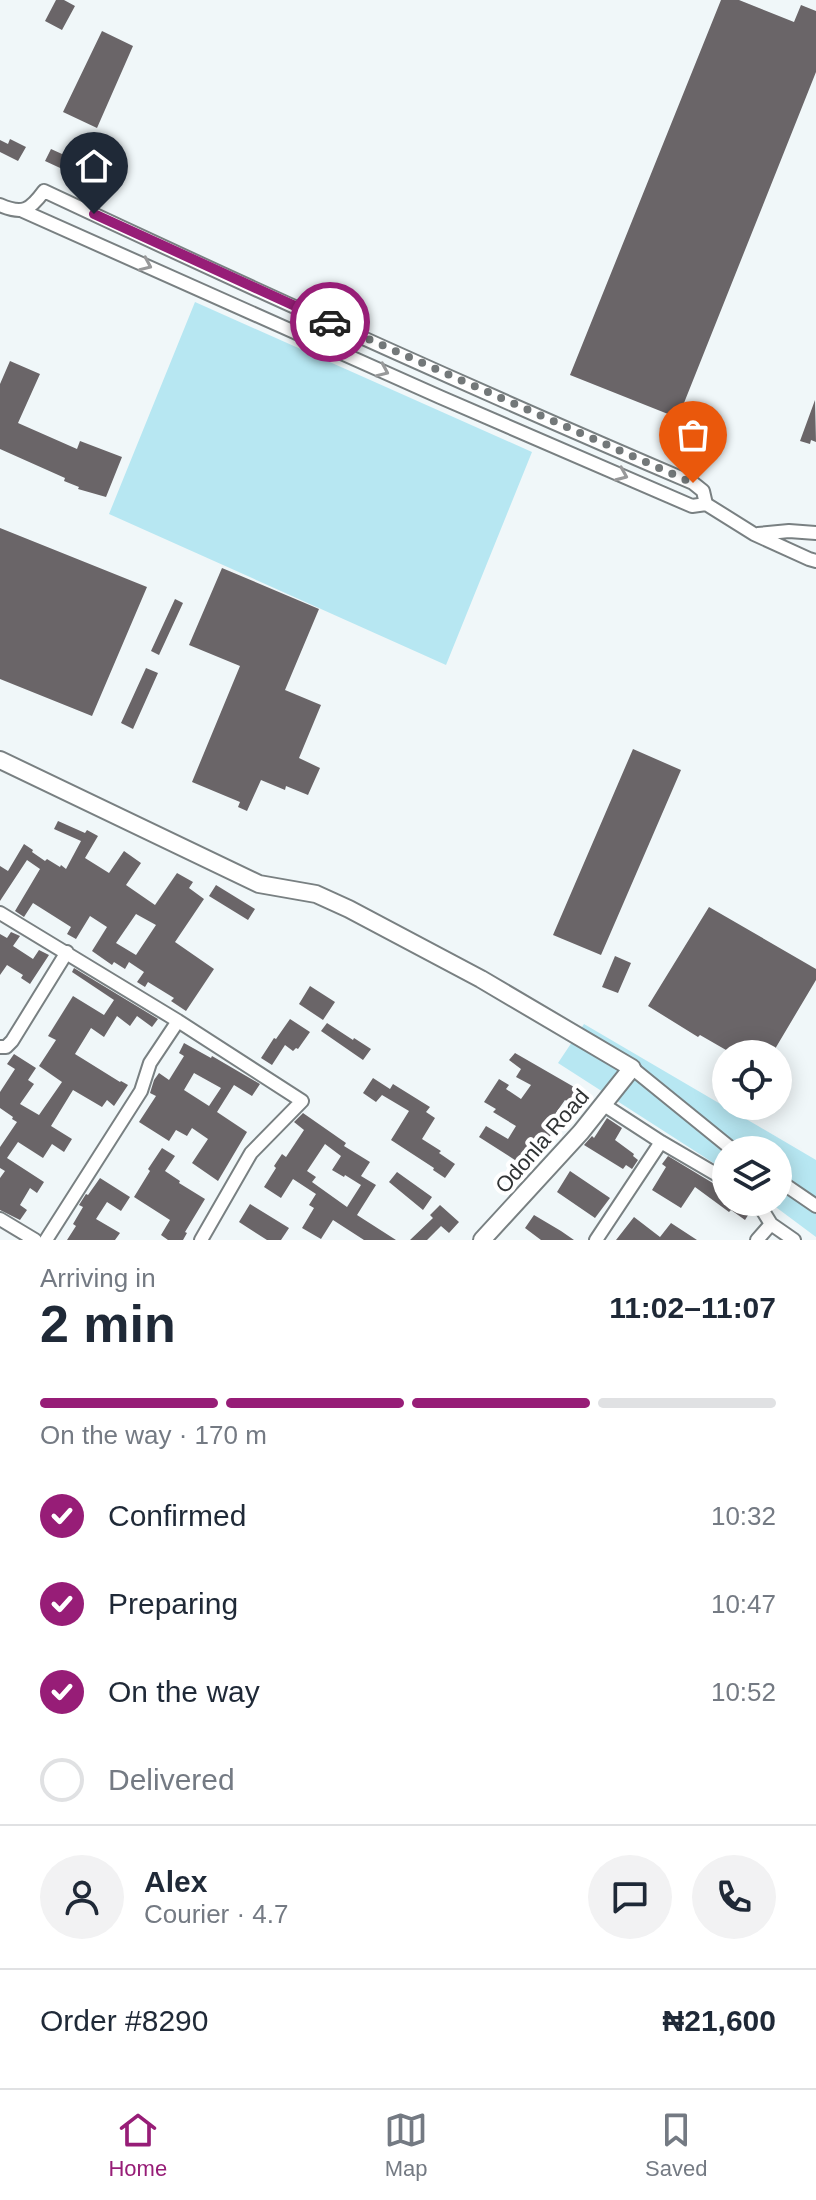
<!DOCTYPE html>
<meta charset="utf-8">
<style>
:root{--surface:#fff;--page:#f2f2f3;--text:#1f2937;--muted:#747a83;--line:#e0e1e3;--accent:#971d77}
body{margin:0;font-family:Helvetica,sans-serif;background:var(--page);color:var(--text);height:100vh;display:flex;flex-direction:column;font-size:30px;white-space:nowrap}
*{box-sizing:border-box;margin:0}
p{font-size:26px;color:var(--muted)}
.icon{flex:none;width:44px;height:44px;fill:none;stroke:currentColor;stroke-width:2;stroke-linecap:round;stroke-linejoin:round}
.map{position:relative;height:1240px;overflow:hidden}
.details{display:flex;flex-direction:column;background:var(--surface);flex:1}
.details>*{flex:none}
.buttons{position:absolute;left:712px;top:1040px;display:grid;gap:16px}
.buttons a{display:grid;place-items:center;width:80px;height:80px;border-radius:50%;background:var(--surface);box-shadow:0 4px 20px #0003;font-size:40px}
.pin{position:absolute;display:grid;place-items:center;width:68px;height:68px;color:#fff;margin:-82px -34px;border-radius:50% 50% 50% 0;rotate:-45deg;box-shadow:0 0 8px #0007}
.pin .icon{rotate:45deg}
.courier{position:absolute;display:grid;place-items:center;width:80px;height:80px;margin:-40px;border:6px solid #971d77;border-radius:50%;background:#fff;color:#222;box-shadow:0 2px 10px #0007}
.headline em{font-style:normal;font-weight:700}
.headline div{display:flex;flex-direction:column-reverse}
.headline{display:flex;align-items:center;justify-content:space-between;height:136px;padding:0 40px}
h1{font-size:52px;font-weight:700;line-height:60px}
.bar{display:grid;grid-template-columns:repeat(4,1fr);gap:12px 8px;align-content:center;height:96px;padding:0 40px}
.bar i{height:10px;border-radius:6px;background:var(--line)}
.bar .active{background:var(--accent)}
.bar p{grid-column:span 4}
.line{display:flex;align-items:center;gap:20px;padding:0 40px;border-top:2px solid var(--line)}
.line div{flex:1}
.round{display:grid;place-items:center;flex:none;width:84px;height:84px;border-radius:42px;background:var(--page)}
ol{padding:0 40px;list-style:none}
li{display:flex;align-items:center;gap:24px;height:88px}
li p{margin-inline-start:auto}
li .icon{padding:8px;border-radius:50%;background:var(--accent);color:#fff;stroke-width:4}
li:last-child{color:var(--muted)}
li i{width:44px;height:44px;border:4px solid var(--line);border-radius:50%}
.dock{display:flex;justify-content:space-around;align-items:center;height:112px;border-top:2px solid var(--line);background:var(--surface);font-size:22px;color:var(--muted)}
.dock a{display:grid;justify-items:center;gap:4px}
.dock .active{color:var(--accent)}
.map>svg:first-child{display:block}
.green{fill:#b7e7f2}
.building{fill:#6a6568;fill-rule:evenodd}
.lines{fill:none;stroke-linecap:round;stroke-linejoin:round}
.minor-casing{stroke:#798082;stroke-width:16}
.tertiary-casing{stroke:#798082;stroke-width:20}
.minor{stroke:#fff;stroke-width:12}
.tertiary{stroke:#fff;stroke-width:16}
.oneway{stroke:#98999a}
.done{stroke:#737879;stroke-width:8;stroke-dasharray:0 14.4}
.route{stroke:#971d77;stroke-width:10}
.labels{text-anchor:middle;dominant-baseline:central;stroke-width:8;stroke-linejoin:round;paint-order:stroke}
.street-label{font-size:22px;fill:#303334;stroke:#fff}
</style>
<div class="map">
<svg width="816" height="1240" viewBox="0 0 816 1240">
<rect width="100%" height="100%" fill="#f0f7f9"/>
<!-- green -->
<path class="green" d="M195 302 532 452 446 665 109 514Z
M584 1024 816 1160V1237L769 1202H778V1150H726V1171L558 1063Z"/>
<!-- building -->
<path class="building" d="M56 0H64L75 6 62 30 45 21Z
M721 0H739L794 22 801 5 816 11V72L678 418 570 375Z
M102 31 133 46 97 128 63 112Z
M10 139 26 147 18 161 0 152V140L8 144Z
M51 149 95 169 94 173 101 176 97 185 45 161Z
M10 361 40 374 18 423 77 449 80 441 122 457 106 497 78 489 79 487 64 481 65 478 0 449V384Z
M815 400 816 442 811 440 810 444 800 441Z
M0 528 147 587 92 716 0 679Z
M222 568 319 609 285 690 321 705 299 758 320 768 308 795 286 786 285 790 261 780 247 811 238 807 240 802 192 782 240 666 189 645Z
M175 599 183 603 159 655 151 651Z
M146 668 158 673 133 729 121 723Z
M633 749 681 770 601 955 553 935Z
M58 821 85 833 87 830 98 836 85 858 109 873 124 851 141 863 126 885 155 905 177 873 193 882 189 888 204 899 175 942 214 969 186 1011 171 1001 174 998 148 982 145 987 137 982 144 972 129 962 125 969 114 962 112 965 92 951 107 927 90 916 76 939 67 934 71 927 33 903 24 917 15 911 40 869 27 860 0 901V866L8 871 24 844 33 850 32 852 45 861 47 859 60 867 61 865 66 869 81 841 54 829ZM136 914 156 925 136 955 116 943Z
M216 885 255 909 248 920 209 896Z
M709 907 816 969V980L772 1054H733L700 1035 698 1037 648 1006Z
M11 932 20 936 13 946 33 959 39 950 49 955 30 984 21 978 23 975 7 965 0 975V934L7 938Z
M615 956 631 963 618 993 602 987Z
M74 968 158 1019 152 1027 137 1016 130 1026 117 1016 104 1037 91 1028 75 1054 120 1082 121 1081 128 1085 114 1106 107 1100 102 1107 73 1090 51 1126 72 1139 64 1152 52 1144 43 1158 18 1142 7 1158 44 1182 37 1193 30 1188 20 1205 27 1210 20 1220 0 1210V1178L5 1171 0 1168V1147L17 1122 12 1119 13 1117 0 1108V1092L15 1069 7 1064 14 1054 36 1068 28 1080 34 1084 20 1104 39 1115 62 1082 39 1066 56 1040 48 1036 73 996 104 1015 114 1000 72 972Z
M310 986 335 1002 323 1020 299 1004Z
M290 1019 310 1032 298 1049 296 1048 293 1051 285 1045 272 1065 261 1058 274 1038 276 1039Z
M327 1023 353 1040 354 1038 371 1049 363 1060 321 1031Z
M184 1043 211 1058 212 1056 260 1084 252 1096 234 1085 217 1112 247 1132 218 1181 192 1163 208 1139 192 1128 187 1136 176 1130 169 1141 139 1122 156 1096 150 1093 154 1080 159 1073 169 1080 184 1056 179 1053ZM194 1073 221 1088 209 1106 184 1090Z
M515 1053 581 1091 572 1105 565 1100 548 1124 555 1130 540 1148 533 1142 518 1162 479 1137 486 1126 508 1139 516 1126 493 1112 496 1109 484 1102 499 1079 509 1085 506 1089 521 1099 531 1085 516 1077 521 1069 509 1060Z
M373 1078 390 1089 393 1084 430 1107 426 1112 435 1118 422 1139 441 1151 439 1153 455 1164 445 1178 433 1170 434 1168 391 1140 409 1111 382 1095 376 1102 363 1093Z
M303 1113 346 1143 344 1146 370 1162 361 1176 376 1185 357 1215 396 1240H364L333 1220 321 1239 302 1228 314 1208 309 1205 316 1194 293 1179 281 1198 264 1187 276 1168 274 1166 282 1154 286 1157 304 1130 294 1122ZM325 1144 341 1156 332 1170 344 1177 345 1175 361 1185 347 1207 312 1182 316 1177 307 1171Z
M607 1118 622 1128 615 1140 634 1154 633 1156 638 1160 632 1169 626 1165 623 1169 584 1145 592 1136 594 1138Z
M162 1148 175 1156 165 1171 180 1181 179 1183 205 1199 185 1232 187 1233 183 1240H168L161 1235 170 1220 134 1197 150 1171 148 1169Z
M668 1156 726 1191V1202H740L744 1204 750 1212 745 1220 731 1210 729 1212 695 1187 681 1208 652 1190 666 1167 662 1164Z
M570 1171 610 1198 595 1218 557 1192Z
M397 1172 432 1197 423 1210 389 1182Z
M100 1178 130 1197 121 1211 107 1202 96 1219 120 1233 115 1240H67L76 1226 73 1224 83 1207 79 1205 86 1194 88 1195Z
M250 1204 289 1228 281 1240H267L239 1222Z
M440 1205 459 1222 449 1233 441 1226 427 1240H410L433 1218 430 1215Z
M534 1215 561 1231 574 1240H541L525 1228Z
M634 1217 660 1237 671 1223 697 1240H616Z"/>
<g class="lines">
<!-- minor casing -->
<g class="minor-casing">
<path id="minor" d="M0 205C23 215 30 210 44 191 259 292 475 390 693 483L703 491 706 504
M23 211 440 397 692 506 706 504 754 534 809 559 816 561
M758 534 789 531 816 533
M0 913 178 1021 302 1101 251 1153 201 1240
M0 1047H6L12 1041 67 952
M632 1068 733 1150
M604 1105 661 1142 726 1180
M778 1180 816 1206
M753 1202 763 1211 771 1224 794 1240
M0 1219 35 1240
M46 1240 141 1091 150 1063 178 1021
M596 1240 661 1142
M757 1240 771 1224"/>
</g>
<!-- tertiary casing -->
<g class="tertiary-casing">
<path id="tertiary" d="M0 760 259 884 316 894 349 909 481 979 632 1068 581 1132 482 1240"/>
</g>
<!-- minor -->
<use href="#minor" class="minor"/>
<!-- tertiary -->
<use href="#tertiary" class="tertiary"/>
</g>
<!-- one-way arrows -->
<defs><path id="oneway-chevron" d="M-2-3.5L2.5 0L-2 3.5" fill="none" stroke-width="1.6" stroke-linecap="round" stroke-linejoin="round" transform="scale(2)"/></defs>
<g class="oneway">
<use href="#oneway-chevron" transform="translate(146 265) rotate(24)"/>
<use href="#oneway-chevron" transform="translate(383 371) rotate(24)"/>
<use href="#oneway-chevron" transform="translate(622 475) rotate(23)"/>
</g>
<g class="lines">
<!-- done -->
<path class="done" d="M330 322 693 483"/>
<!-- route -->
<path class="route" d="M94 214 330 322"/>
</g>
<g class="labels">
<!-- street labels -->
<g class="street-label">
<text transform="translate(542 1141) rotate(-49)">Odonla Road</text>
</g>
</g>
</svg>
<div class="buttons">
<a><svg class="icon" aria-label="locate" viewBox="0 0 24 24"><circle cx="12" cy="12" r="6"/><path d="M12 2v4M12 18v4M2 12h4M18 12h4"/></svg></a>
<a><svg class="icon" aria-label="layers" viewBox="0 0 24 24"><path d="M12 4l9 5-9 5-9-5zM3 14l9 5 9-5"/></svg></a>
</div>
<div class="pin" style="left:693px;top:483px;background:#ea580c"><svg class="icon" aria-label="bag" viewBox="0 0 24 24"><path d="M5 8h14l-1 12H6zM9 8a3 3 0 0 1 6 0"/></svg></div>
<div class="pin" style="left:94px;top:214px;background:#1f2937"><svg class="icon" aria-label="home" viewBox="0 0 24 24"><path d="M3 11l9-7 9 7M6 9v11h12V9"/></svg></div>
<div class="courier" style="left:330px;top:322px"><svg class="icon" aria-label="car" viewBox="0 0 24 24"><path d="M5 17H2v-5l4-1 3-4h7l3 4 3 1v5h-3M9 17h6M6 11h13"/><circle cx="7" cy="17" r="2"/><circle cx="17" cy="17" r="2"/></svg></div>
</div>
<section class="details">
<div class="headline"><div><h1>2 min</h1><p>Arriving in</p></div><em>11:02–11:07</em></div>
<div class="bar"><i class="active"></i><i class="active"></i><i class="active"></i><i></i><p>On the way · 170 m</p></div>
<ol>
<li><svg class="icon" aria-label="check" viewBox="0 0 24 24"><path d="M5 12l5 5 9-10"/></svg>Confirmed<p>10:32</p></li>
<li><svg class="icon" aria-label="check" viewBox="0 0 24 24"><path d="M5 12l5 5 9-10"/></svg>Preparing<p>10:47</p></li>
<li><svg class="icon" aria-label="check" viewBox="0 0 24 24"><path d="M5 12l5 5 9-10"/></svg>On the way<p>10:52</p></li>
<li><i></i>Delivered</li>
</ol>
<div class="line" style="height:144px"><a class="round"><svg class="icon" aria-label="person" viewBox="0 0 24 24"><circle cx="12" cy="8" r="4"/><path d="M4 21q1-7 8-7t8 7"/></svg></a><div><b>Alex</b><p>Courier · 4.7</p></div><a class="round"><svg class="icon" aria-label="chat" viewBox="0 0 24 24"><path d="M4 5h16v11H9l-5 4z"/></svg></a><a class="round"><svg class="icon" aria-label="phone" viewBox="0 0 24 24"><path d="M5 4h4l2 5-3 2q2 4 5 5l2-3 5 2v4C11 20 4 13 5 4z"/></svg></a></div>
<div class="line" style="height:104px"><div>Order #8290</div><b>₦21,600</b></div>
</section>
<nav class="dock">
<a class="active"><svg class="icon" aria-label="home" viewBox="0 0 24 24"><path d="M3 11l9-7 9 7M6 9v11h12V9"/></svg>Home</a>
<a><svg class="icon" aria-label="map" viewBox="0 0 24 24"><path d="M3 6l6-2 6 2 6-2v14l-6 2-6-2-6 2zM9 4v14M15 6v14"/></svg>Map</a>
<a><svg class="icon" aria-label="saved" viewBox="0 0 24 24"><path d="M7 4h10v16l-5-4-5 4z"/></svg>Saved</a>
</nav>
